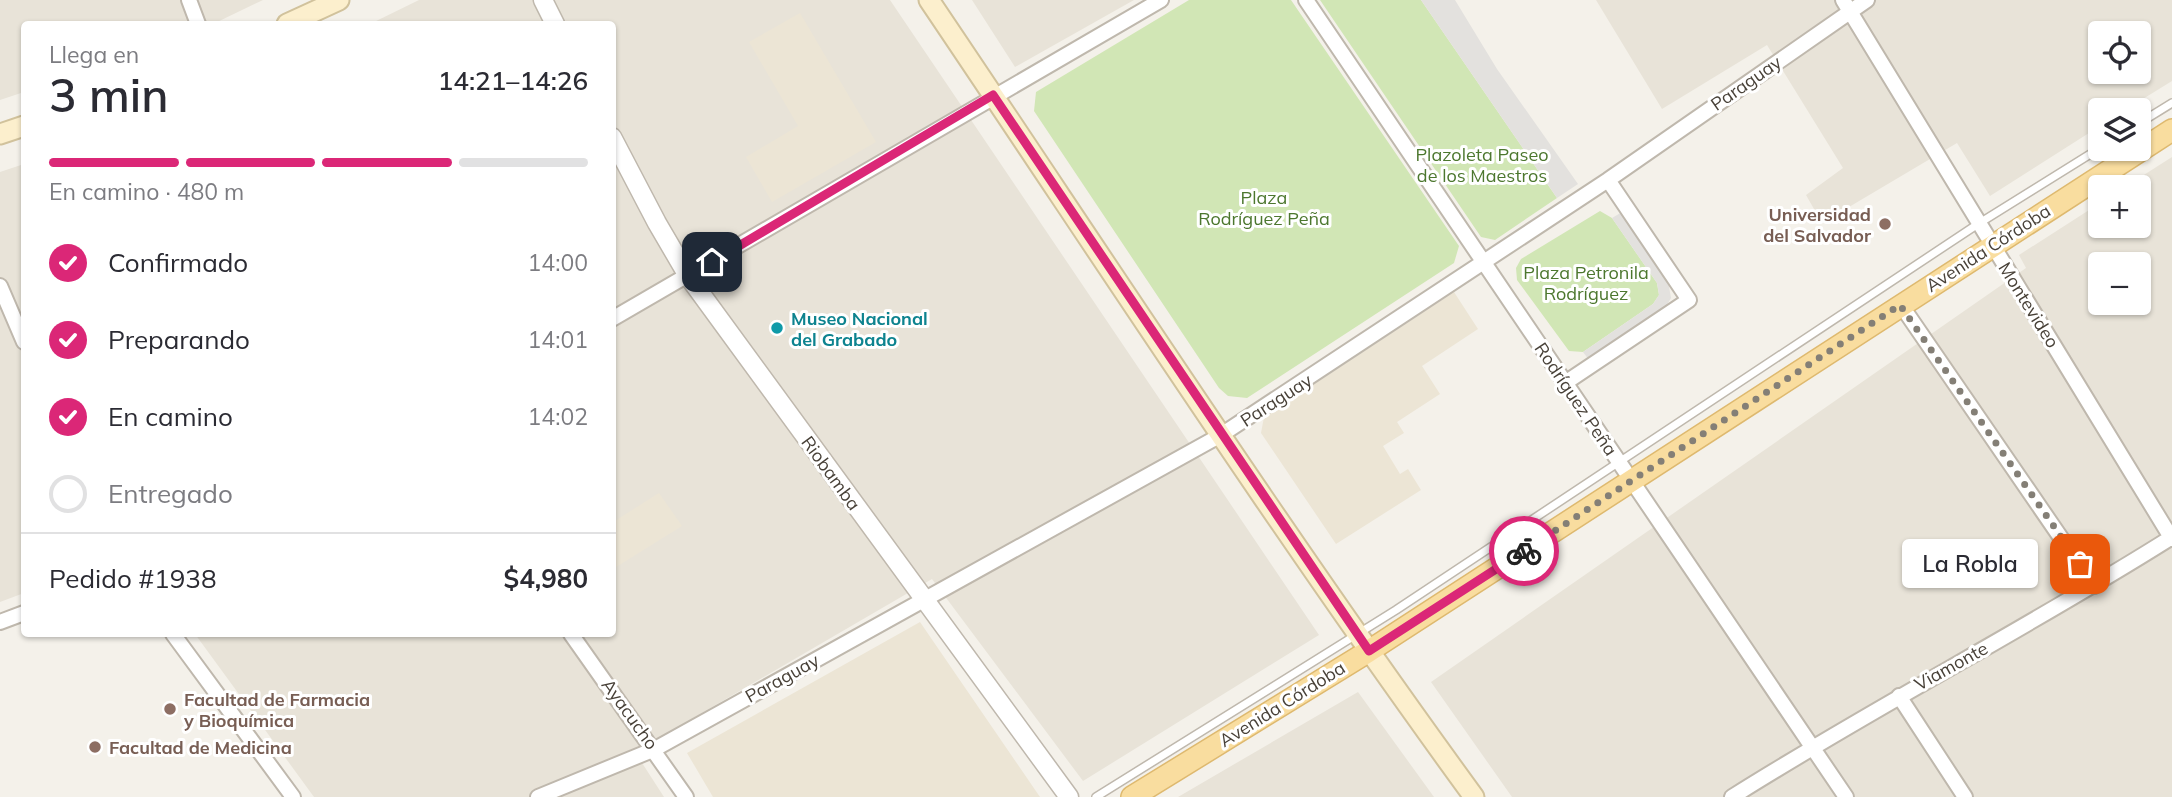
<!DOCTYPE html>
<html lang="es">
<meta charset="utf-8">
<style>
:root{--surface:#fff;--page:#f2f2f3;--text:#2b2b33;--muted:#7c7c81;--line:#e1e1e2;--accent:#db2777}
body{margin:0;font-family:Mulish,sans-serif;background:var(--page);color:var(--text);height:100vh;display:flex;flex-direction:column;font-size:26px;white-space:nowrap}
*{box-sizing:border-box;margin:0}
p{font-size:23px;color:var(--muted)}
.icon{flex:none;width:38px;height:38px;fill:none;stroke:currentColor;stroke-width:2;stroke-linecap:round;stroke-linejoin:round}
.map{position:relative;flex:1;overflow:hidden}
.details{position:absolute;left:21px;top:21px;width:595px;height:616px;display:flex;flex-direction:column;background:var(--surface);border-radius:7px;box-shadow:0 2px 5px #0004}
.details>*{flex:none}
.buttons{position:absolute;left:2088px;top:21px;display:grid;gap:14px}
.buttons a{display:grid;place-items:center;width:63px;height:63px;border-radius:7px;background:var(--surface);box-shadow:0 2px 5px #0004;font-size:35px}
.pin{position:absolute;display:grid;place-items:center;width:60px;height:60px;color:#fff;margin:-30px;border-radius:14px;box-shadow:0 4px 10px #0006}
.courier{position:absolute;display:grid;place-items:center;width:70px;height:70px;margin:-35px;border:5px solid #db2777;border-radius:50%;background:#fff;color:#222;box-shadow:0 2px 9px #0007}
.bubble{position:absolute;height:49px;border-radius:7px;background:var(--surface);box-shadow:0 2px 5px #0004;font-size:23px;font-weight:600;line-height:49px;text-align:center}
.summary em{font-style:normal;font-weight:600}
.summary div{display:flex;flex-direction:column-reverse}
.summary{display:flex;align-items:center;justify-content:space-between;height:119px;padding:0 28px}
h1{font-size:46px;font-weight:600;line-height:52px}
.bar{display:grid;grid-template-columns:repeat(4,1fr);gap:10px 7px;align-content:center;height:84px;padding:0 28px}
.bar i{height:9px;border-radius:5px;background:var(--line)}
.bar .current{background:var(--accent)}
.bar p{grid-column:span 4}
.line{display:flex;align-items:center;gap:18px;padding:0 28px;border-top:2px solid var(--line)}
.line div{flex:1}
ol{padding:0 28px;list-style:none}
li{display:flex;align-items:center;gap:21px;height:77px}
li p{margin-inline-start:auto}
li .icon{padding:7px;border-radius:50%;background:var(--accent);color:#fff;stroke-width:4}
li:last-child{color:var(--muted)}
li i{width:38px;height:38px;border:4px solid var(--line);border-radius:50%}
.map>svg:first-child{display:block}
.residential{fill:#e8e3d8;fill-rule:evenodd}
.education{fill:#ece5d5}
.green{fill:#d1e6b5}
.parking{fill:#e3e1de}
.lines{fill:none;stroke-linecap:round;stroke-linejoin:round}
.service-casing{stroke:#bfb8ad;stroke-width:10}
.minor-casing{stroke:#bfb8ad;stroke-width:18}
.tertiary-casing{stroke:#bfb8ad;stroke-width:21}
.secondary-casing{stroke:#d1c29c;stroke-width:23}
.primary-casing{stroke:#deb96f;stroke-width:24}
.service{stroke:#fff;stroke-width:7}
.minor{stroke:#fff;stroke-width:14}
.tertiary{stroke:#fff;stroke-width:18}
.secondary{stroke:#fcefcd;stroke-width:19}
.primary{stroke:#f9dd9f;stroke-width:21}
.done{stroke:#847f76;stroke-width:7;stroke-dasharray:0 12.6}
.route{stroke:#db2777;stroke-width:9}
.education-dot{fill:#8d6e63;stroke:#fff;stroke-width:2.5}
.culture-dot{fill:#0f9aa8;stroke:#fff;stroke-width:2.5}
.labels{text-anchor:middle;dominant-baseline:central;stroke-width:6;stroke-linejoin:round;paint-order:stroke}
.street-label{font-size:18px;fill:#484138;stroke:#fff}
.park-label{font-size:18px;fill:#4c772e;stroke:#fff}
.education-label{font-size:18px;font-weight:bold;fill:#785e54;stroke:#fff;text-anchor:start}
.culture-label{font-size:18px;font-weight:bold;fill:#0d838f;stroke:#fff;text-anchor:start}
</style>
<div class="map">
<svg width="2172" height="797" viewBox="0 0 2172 797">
<rect width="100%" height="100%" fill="#f4f1ea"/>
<!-- residential -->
<path class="residential" d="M0 0H263L213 24H24V92L0 100Z
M419 0H890L1319 635 1083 781 932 579 635 752 664 797H314L195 634H612V24H370Z
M972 0H1134L1015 67Z
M1596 0H2172V81L2125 110H2100V126L1990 196 1957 143 1822 223 1806 195 1843 168 1767 45 1662 109ZM2100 33H2138V72H2100Z
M2172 157V797H1512L1431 682 2026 268 2019 255 2100 203V226H2138V187H2125ZM2100 264H2138V303H2100Z
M24 164V593L0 602V172Z
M1358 692 1434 797H1178Z"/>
<!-- education -->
<path class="education" d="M800 13 876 142 772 202 746 157 798 126 749 42Z
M1454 292 1478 329 1422 366 1440 394 1397 422 1404 433 1383 446 1400 474 1408 469 1421 490 1336 544 1261 433 1264 417Z
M659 493 682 526 613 569V522Z
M920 622 1040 797H713L687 753Z"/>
<!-- green -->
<path class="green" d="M1189 0H1291L1459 246 1454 263 1247 398 1228 396 1219 388 1034 111 1036 92Z
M1320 0H1421L1557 198 1495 240 1481 237Z
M1600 211 1612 218 1657 283 1659 295 1653 304 1583 352 1569 351 1517 280 1516 268 1521 259Z"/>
<!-- parking -->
<path class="parking" d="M1421 0H1455L1497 69 1578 184 1557 198Z
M1622 212 1668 281 1671 298 1665 308 1589 360 1583 352 1653 304 1659 295 1657 283 1612 218Z"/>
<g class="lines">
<!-- service casing -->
<g class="service-casing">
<path id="service" d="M2138 124 2172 103
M1096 797 1396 610 1978 224 2100 148"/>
</g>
<!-- minor casing -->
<g class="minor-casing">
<path id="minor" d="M189 0 198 24
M1306 0 1846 797
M1843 0 2172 539
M0 286 24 342
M1901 305 2094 586
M612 319 1161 0
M1565 383 1689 300 1608 180
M0 622 24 613
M173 634 293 797
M571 634 686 797
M1899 696 1965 797
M538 797 655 749 1221 435 1608 180 1867 0
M1732 797C1876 706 2028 628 2172 537"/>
</g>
<!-- tertiary casing -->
<g class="tertiary-casing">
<path id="tertiary" d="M543 0 555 24
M612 137 657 223 688 276 1069 797"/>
</g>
<!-- secondary casing -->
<g class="secondary-casing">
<path id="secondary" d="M929 0C1109 267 1284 537 1474 797
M287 24 339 0
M0 134 24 126"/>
</g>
<!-- primary casing -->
<g class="primary-casing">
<path id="primary" d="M1132 797 1369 651 2172 130"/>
</g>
<!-- service -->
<use href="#service" class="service"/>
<!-- minor -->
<use href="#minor" class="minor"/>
<!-- tertiary -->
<use href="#tertiary" class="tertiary"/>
<!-- secondary -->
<use href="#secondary" class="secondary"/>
<!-- primary -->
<use href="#primary" class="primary"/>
</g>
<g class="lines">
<!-- done -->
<path class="done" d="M1524 551 1900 305 2080 564"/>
<!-- route -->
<path class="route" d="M712 262 993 95 1369 651 1524 551"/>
</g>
<!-- markers -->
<g class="education-dot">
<circle cx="1885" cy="224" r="7"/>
<circle cx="170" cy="709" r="7"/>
<circle cx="95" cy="747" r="7"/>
</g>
<circle class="culture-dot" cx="777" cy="328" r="7"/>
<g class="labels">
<!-- street labels -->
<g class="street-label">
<text transform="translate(1746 83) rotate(-35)">Paraguay</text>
<text transform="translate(1988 248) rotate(-33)">Avenida Córdoba</text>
<text transform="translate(2029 305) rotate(58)">Montevideo</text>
<text transform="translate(1576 399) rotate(56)">Rodríguez Peña</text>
<text transform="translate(1276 400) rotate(-33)">Paraguay</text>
<text transform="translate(831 473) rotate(54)">Riobamba</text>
<text transform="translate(1951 666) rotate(-29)">Viamonte</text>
<text transform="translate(782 678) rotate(-29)">Paraguay</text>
<text transform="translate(1282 704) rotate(-32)">Avenida Córdoba</text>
<text transform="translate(630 714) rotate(54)">Ayacucho</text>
</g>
<!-- park labels -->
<g class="park-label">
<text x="1482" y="154">Plazoleta Paseo<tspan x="1482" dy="21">de los Maestros</tspan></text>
<text x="1264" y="197">Plaza<tspan x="1264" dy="21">Rodríguez Peña</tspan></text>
<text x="1586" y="272">Plaza Petronila<tspan x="1586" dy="21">Rodríguez</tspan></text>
</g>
<!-- education labels -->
<g class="education-label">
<text x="1871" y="214" text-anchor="end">Universidad<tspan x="1871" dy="21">del Salvador</tspan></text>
<text x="184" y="699">Facultad de Farmacia<tspan x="184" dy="21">y Bioquímica</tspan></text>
<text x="109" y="747">Facultad de Medicina</text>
</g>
<!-- culture labels -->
<g class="culture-label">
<text x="791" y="318">Museo Nacional<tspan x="791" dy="21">del Grabado</tspan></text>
</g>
</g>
</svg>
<div class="buttons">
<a><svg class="icon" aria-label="locate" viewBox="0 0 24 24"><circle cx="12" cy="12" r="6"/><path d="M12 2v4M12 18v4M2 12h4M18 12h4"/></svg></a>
<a><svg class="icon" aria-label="layers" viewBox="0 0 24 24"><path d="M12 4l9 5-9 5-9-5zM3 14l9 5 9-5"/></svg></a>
<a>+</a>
<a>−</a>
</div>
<div class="pin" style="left:2080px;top:564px;background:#ea580c"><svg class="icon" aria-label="bag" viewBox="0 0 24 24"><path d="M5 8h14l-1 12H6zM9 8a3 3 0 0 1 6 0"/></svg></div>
<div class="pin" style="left:712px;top:262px;background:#1f2937"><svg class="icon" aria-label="home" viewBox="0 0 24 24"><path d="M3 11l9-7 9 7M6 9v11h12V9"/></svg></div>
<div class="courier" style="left:1524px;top:551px"><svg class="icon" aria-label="bike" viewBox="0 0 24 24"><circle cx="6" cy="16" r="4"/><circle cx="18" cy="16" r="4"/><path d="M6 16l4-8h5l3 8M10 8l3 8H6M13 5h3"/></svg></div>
<div class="bubble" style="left:1902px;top:539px;width:136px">La Robla</div>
<section class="details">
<div class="summary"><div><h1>3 min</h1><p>Llega en</p></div><em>14:21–14:26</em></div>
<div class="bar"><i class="current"></i><i class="current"></i><i class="current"></i><i></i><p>En camino · 480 m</p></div>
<ol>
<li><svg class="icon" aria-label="check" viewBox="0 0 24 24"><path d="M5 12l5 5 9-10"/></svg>Confirmado<p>14:00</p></li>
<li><svg class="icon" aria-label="check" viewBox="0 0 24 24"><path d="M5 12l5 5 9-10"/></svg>Preparando<p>14:01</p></li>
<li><svg class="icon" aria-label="check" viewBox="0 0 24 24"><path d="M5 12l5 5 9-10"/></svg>En camino<p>14:02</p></li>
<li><i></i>Entregado</li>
</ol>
<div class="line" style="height:91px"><div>Pedido #1938</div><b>$4,980</b></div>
</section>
</div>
